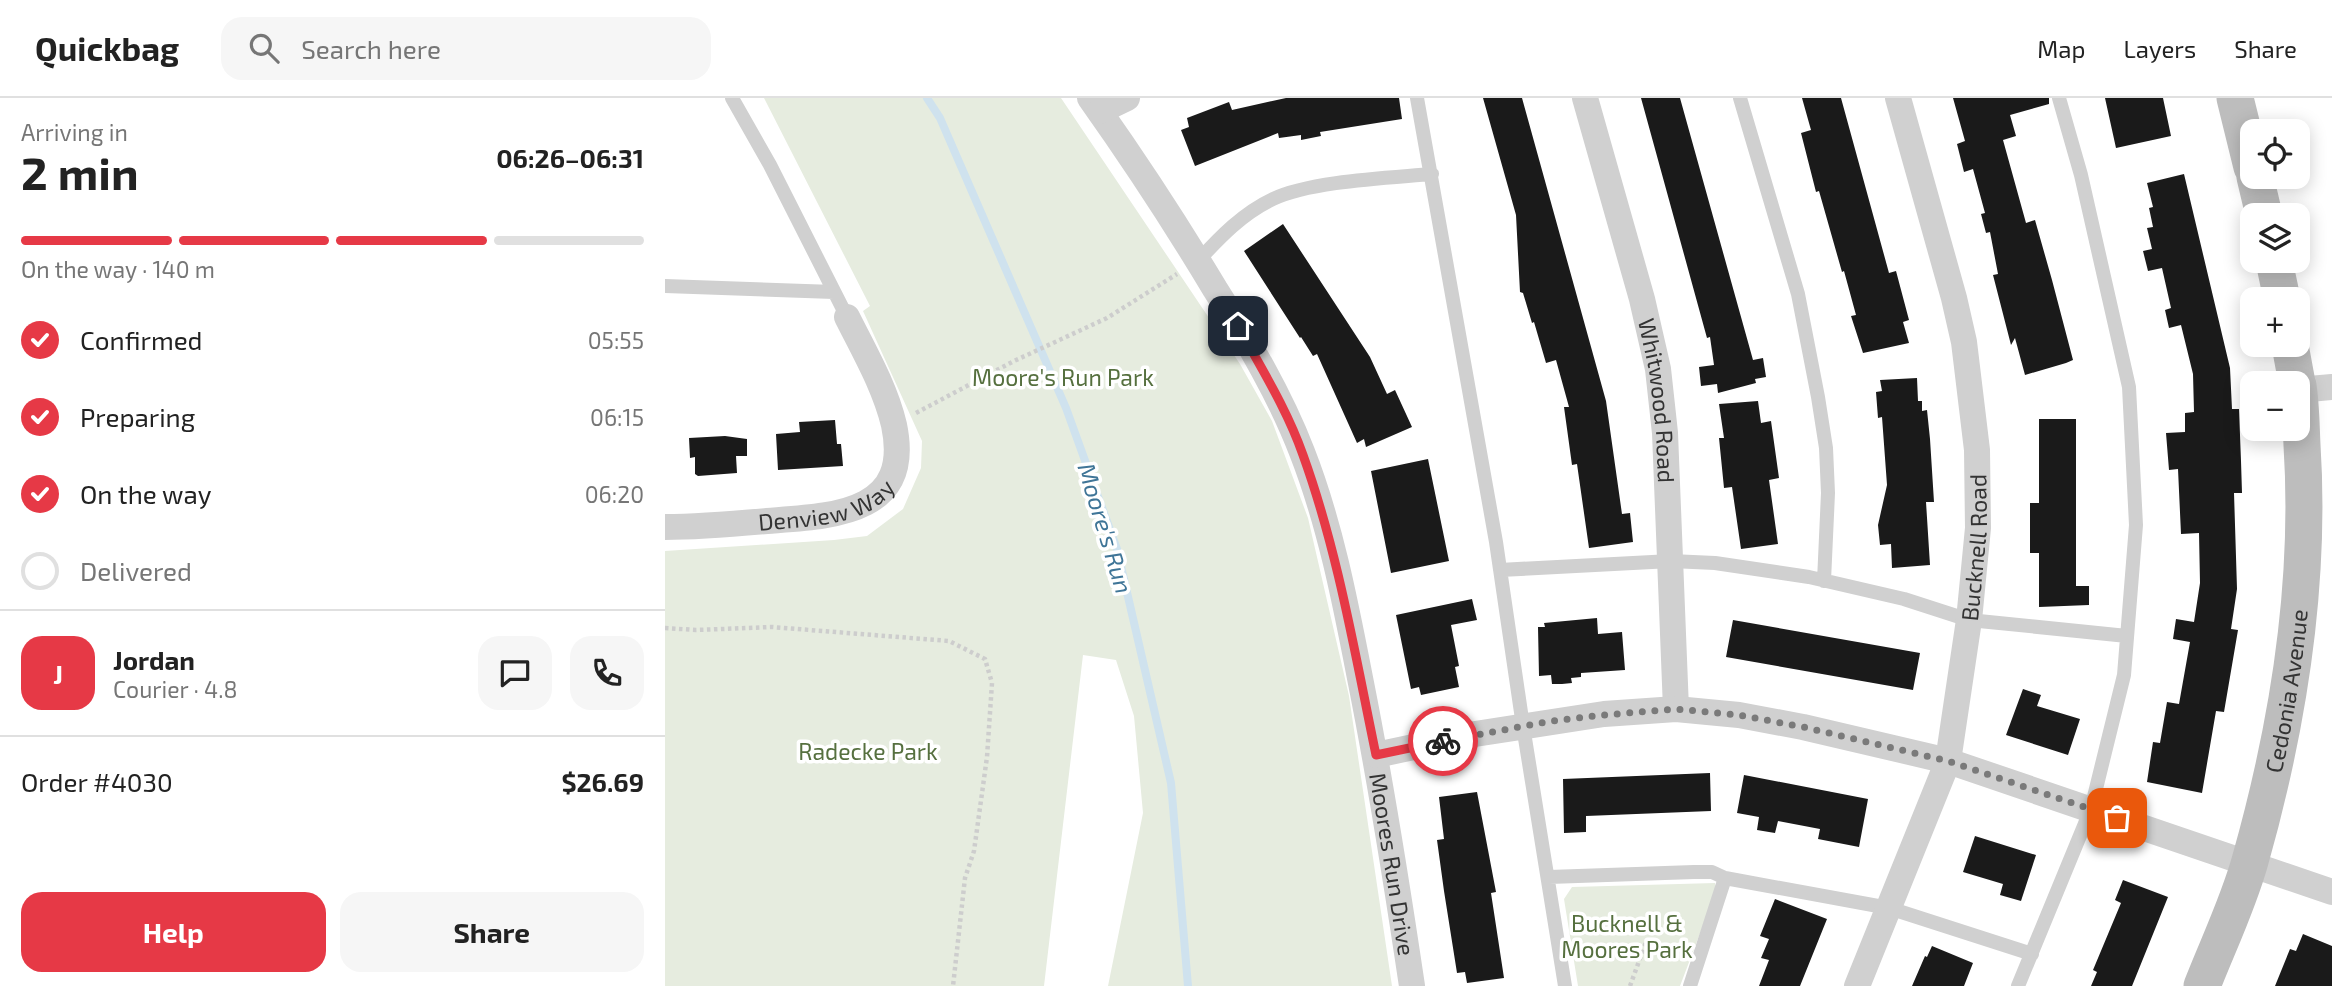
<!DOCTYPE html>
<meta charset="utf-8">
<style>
:root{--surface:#fff;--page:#f6f6f6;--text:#222;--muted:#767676;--line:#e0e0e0;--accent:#e63946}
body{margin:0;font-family:"Exo 2",sans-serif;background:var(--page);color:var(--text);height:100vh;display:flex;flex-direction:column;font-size:26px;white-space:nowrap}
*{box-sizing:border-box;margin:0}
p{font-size:23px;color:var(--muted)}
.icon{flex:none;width:38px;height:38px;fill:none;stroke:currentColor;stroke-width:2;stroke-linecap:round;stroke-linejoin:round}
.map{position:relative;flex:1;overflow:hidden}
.details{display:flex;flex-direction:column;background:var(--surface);width:665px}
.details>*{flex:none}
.tools{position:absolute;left:1575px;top:21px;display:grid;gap:14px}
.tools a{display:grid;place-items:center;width:70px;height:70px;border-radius:14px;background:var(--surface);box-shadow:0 4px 18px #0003;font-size:35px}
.pin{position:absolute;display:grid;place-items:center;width:60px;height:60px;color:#fff;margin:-30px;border-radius:14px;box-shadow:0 4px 10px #0006}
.courier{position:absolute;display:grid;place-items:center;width:70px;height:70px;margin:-35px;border:5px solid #e63946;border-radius:50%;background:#fff;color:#222;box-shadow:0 2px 9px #0007}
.head em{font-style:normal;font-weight:700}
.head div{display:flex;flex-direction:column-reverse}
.head{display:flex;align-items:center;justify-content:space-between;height:119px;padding:0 21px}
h1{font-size:46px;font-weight:700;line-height:52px}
.bar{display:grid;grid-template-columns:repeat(4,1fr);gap:10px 7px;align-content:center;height:84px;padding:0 21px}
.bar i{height:9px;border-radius:5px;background:var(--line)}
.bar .active{background:var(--accent)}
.bar p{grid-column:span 4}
.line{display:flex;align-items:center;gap:18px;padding:0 21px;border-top:2px solid var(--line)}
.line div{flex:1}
.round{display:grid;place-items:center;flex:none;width:74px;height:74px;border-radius:21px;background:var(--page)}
ol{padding:0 21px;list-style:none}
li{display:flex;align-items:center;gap:21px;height:77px}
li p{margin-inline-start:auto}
li .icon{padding:7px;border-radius:50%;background:var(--accent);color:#fff;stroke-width:4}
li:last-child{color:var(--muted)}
li i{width:38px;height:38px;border:4px solid var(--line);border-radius:50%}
.action{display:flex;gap:14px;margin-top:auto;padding:14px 21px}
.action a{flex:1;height:80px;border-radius:21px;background:var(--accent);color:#fff;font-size:28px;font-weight:700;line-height:80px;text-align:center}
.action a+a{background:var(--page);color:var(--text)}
header{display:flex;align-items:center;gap:42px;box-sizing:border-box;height:98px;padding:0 35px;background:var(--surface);border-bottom:2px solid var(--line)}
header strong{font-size:33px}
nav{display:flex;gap:38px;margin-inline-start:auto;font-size:24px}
.search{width:490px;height:63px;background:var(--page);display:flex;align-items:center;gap:18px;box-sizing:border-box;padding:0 24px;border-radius:21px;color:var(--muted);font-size:26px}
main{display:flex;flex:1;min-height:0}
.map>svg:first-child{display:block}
.green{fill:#e6ecdf}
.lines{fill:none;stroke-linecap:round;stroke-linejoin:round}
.stream{stroke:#cfe2ee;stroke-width:8}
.building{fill:#1a1a1a}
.path{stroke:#cdcdcd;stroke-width:4.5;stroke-dasharray:3.5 3.5;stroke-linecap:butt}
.lane{stroke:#d0d0d0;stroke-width:14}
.street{stroke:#d0d0d0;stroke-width:26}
.secondary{stroke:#bdbdbd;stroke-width:37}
.done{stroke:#7a7a7a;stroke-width:7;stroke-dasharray:0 12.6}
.route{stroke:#e63946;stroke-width:9}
.labels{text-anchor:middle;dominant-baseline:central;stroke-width:7;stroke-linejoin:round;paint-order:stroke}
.park-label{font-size:23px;fill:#56703f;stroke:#fff}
.street-label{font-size:23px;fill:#333;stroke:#fff}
.water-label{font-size:24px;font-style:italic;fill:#3f7597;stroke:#fff}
</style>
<header>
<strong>Quickbag</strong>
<div class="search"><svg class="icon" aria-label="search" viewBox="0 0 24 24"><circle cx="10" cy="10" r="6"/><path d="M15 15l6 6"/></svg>Search here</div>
<nav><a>Map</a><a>Layers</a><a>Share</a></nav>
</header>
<main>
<section class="details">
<div class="head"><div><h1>2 min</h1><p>Arriving in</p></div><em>06:26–06:31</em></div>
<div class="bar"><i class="active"></i><i class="active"></i><i class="active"></i><i></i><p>On the way · 140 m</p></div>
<ol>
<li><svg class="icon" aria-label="check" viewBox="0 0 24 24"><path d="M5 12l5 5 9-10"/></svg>Confirmed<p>05:55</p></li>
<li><svg class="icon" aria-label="check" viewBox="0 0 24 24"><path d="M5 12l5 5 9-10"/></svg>Preparing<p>06:15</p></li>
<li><svg class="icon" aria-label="check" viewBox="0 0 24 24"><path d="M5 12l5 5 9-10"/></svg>On the way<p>06:20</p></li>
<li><i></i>Delivered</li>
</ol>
<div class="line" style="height:126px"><b class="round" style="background:var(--accent);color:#fff">J</b><div><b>Jordan</b><p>Courier · 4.8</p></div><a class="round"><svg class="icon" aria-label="chat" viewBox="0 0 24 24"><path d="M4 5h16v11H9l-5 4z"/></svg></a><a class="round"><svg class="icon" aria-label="phone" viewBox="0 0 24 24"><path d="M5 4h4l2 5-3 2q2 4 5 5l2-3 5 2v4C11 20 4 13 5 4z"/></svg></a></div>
<div class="line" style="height:91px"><div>Order #4030</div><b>$26.69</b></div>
<div class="action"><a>Help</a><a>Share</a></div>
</section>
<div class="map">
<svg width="1667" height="888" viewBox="0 0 1667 888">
<rect width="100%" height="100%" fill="#fff"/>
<!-- green -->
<path class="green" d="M99 0H396L575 266 607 323 643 420 684 598 727 888H443L478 715 469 618 451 562 418 557 379 888H0V453L169 442 202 438 238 411 256 370 257 343 198 213 205 208Z
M1050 785 1051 793 1015 888H913L899 801 907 789Z"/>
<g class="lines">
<!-- stream -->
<path class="stream" d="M262 0 275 20 401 310 452 451 506 685 523 888"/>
</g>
<!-- building -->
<path class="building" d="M621 0H734L737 21 655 34 656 38 636 42V37L614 40 613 35 530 68 516 32 524 29 522 20 564 4 567 12Z
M818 0H857L941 303 957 416 965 415 968 444 924 450 912 366 907 367 899 309H904L891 262 881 265 869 224 867 225 858 195 855 194 851 117Z
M976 0H1015L1088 262 1098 260 1101 279 1090 281 1091 285 1053 295 1052 286 1036 288 1034 269 1049 267 1045 239 1042 240Z
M1137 0H1176L1224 175 1231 173 1244 222 1238 224 1244 245 1198 255 1186 218 1191 217 1179 173 1177 174 1154 93 1151 94 1136 35 1146 32Z
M1288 0H1384V6L1345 17 1351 38 1338 42 1361 125 1370 122 1387 182 1408 262 1401 265 1360 277 1350 240 1346 247 1328 177 1333 176 1325 134 1321 135 1316 116 1320 115 1308 71 1299 74 1292 46 1300 43Z
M1440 0H1498L1506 38 1451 50Z
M1519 76 1565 270 1567 311H1574L1576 363 1577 395H1569L1572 491 1566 531 1573 532 1559 614 1551 613 1537 695 1482 684 1488 644 1495 645 1502 604 1514 606 1525 544 1508 541 1511 521 1529 524 1535 485 1534 435 1516 436 1513 371 1504 372 1501 335 1520 334V315L1529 314 1528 276 1516 227 1504 230 1500 212 1506 210 1497 170 1483 173 1478 153 1487 151 1482 130 1488 129 1484 110 1488 109 1482 85Z
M618 126 705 259 722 296 730 292 747 329 701 349 699 341 692 345 652 256 648 258 636 239 635 240 579 153Z
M1252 280 1253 303H1257V313L1262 312 1265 341 1269 404H1261L1265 467 1227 470 1226 446 1215 447 1213 427 1222 387 1217 319 1213 320 1211 294 1217 293 1215 282Z
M1093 303 1096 325 1106 323 1114 380 1104 382 1113 446 1076 451 1067 389 1059 390 1054 340H1059L1054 306Z
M1374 321H1411V488H1424V507L1374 509V455H1365V405H1374Z
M170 322 172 346H176L178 368 113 372 111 336 135 334 134 324Z
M60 338 82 341V358H71L72 375 33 378 30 376V359L25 360 24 340Z
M763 361 784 463 726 475 706 373Z
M807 501 812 522 786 527 794 568 790 569 794 589 756 597 754 589 746 591 731 517Z
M932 520 933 536 957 534 960 572 916 575V579L906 580 907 585 897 586H887L886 577 874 578 873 529H880L879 525Z
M1068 522 1255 555 1248 592 1061 559Z
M1358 591 1376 597 1372 608 1415 621 1403 657 1341 637Z
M1045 675 1046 713 921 718V734L899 735 898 681Z
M1079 677 1203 701 1194 749 1153 741 1155 731 1113 723 1110 735 1092 732 1094 719 1072 715Z
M812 694 831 794 826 795 839 880 802 885 800 874 792 875 779 793 772 742 779 741 774 699Z
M1310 738 1371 757 1356 803 1335 797 1338 786 1298 774Z
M1458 782 1503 799 1467 888H1426L1432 874 1428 872 1456 805 1450 802Z
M1110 801 1162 821 1135 888H1094L1104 862 1096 860 1104 841 1095 838Z
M1638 836 1667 848V888H1610L1625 851 1631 853Z
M1267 848 1308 865 1299 888H1247L1260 858 1262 859Z"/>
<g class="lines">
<!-- path -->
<path class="path" d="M251 315 349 263 442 220 512 176
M0 530 31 532 107 529 284 543 320 561 327 585 322 659 309 753 300 780 288 888
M965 888 981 844"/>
<!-- lane -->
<path class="lane" d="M67 0 105 67 182 219
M752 0 831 444 858 628 900 888
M1075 0 1133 196 1153 299 1161 350 1163 395 1159 483
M533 163C555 139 578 115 608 101 646 83 723 80 767 76
M0 188 169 194
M835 472 1006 463 1050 465 1144 479 1239 501 1304 522 1462 538
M884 779 1029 774H1047L1060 780 1025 888
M1060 780 1224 810 1367 856
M1353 888 1426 711 1459 577 1471 427 1464 289 1416 77 1394 0"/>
<!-- street -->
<g class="street">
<path id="s1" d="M425 0C469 62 511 126 550 191 583 243 615 297 637 354 666 428 681 508 696 585 716 686 732 787 747 888"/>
<path id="s2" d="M920 0 977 201 993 271 1000 335 1011 611"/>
<path d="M435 13 462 0"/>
<path d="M1633 292 1667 289"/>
<path id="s3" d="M0 429C34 429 68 426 102 423 166 418 248 417 229 327 220 289 199 253 182 219"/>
<path d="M711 657 810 636 939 616 1011 611 1074 617 1138 629 1283 663 1667 794"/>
<path id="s4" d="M1192 888 1283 663 1304 522 1313 430 1312 352 1299 244 1289 200 1233 0"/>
</g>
<!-- secondary -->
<g class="secondary">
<path d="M1570 0 1587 69"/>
<path d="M1590 79 1599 117"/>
<path d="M1609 163 1617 201"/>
<path d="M1625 247 1632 285"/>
<path id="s5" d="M1537 888C1553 847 1573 806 1585 763 1623 629 1646 487 1637 347 1636 327 1636 307 1633 288"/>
</g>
</g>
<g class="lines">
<!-- done -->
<path class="done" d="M778 643 887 623 939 617 1011 611 1074 617 1138 629 1283 663 1452 720"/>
<!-- route -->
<path class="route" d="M573 228C596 270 622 311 638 357 673 454 690 556 711 657L778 643"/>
</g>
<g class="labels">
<!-- park labels -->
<g class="park-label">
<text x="398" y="279">Moore's Run Park</text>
<text x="203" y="653">Radecke Park</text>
<text x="962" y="825">Bucknell &amp;<tspan x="962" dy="26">Moores Park</tspan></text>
</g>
<!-- street labels -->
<g class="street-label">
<text stroke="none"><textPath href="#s2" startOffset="312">Whitwood Road</textPath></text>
<text stroke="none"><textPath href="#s3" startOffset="164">Denview Way</textPath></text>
<text stroke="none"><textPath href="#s4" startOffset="458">Bucknell Road</textPath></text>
<text stroke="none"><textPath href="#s5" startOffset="308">Cedonia Avenue</textPath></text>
<text stroke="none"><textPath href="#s1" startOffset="836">Moores Run Drive</textPath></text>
</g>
<!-- water labels -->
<g class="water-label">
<text transform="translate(441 430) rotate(73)">Moore's Run</text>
</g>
</g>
</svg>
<div class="tools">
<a><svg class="icon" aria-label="locate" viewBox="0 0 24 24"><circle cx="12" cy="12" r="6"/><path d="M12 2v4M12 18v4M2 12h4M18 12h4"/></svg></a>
<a><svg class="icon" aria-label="layers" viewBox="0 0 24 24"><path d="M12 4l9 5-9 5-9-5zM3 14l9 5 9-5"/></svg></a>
<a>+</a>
<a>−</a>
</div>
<div class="pin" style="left:1452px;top:720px;background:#ea580c"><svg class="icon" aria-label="bag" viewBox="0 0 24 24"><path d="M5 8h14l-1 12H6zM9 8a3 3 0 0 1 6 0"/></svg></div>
<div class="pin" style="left:573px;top:228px;background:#1f2937"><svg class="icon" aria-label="home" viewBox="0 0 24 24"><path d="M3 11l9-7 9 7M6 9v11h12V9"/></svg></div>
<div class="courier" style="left:778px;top:643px"><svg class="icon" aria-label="bike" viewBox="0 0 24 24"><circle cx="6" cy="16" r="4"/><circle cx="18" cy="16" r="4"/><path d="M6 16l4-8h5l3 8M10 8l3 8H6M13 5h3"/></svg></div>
</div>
</main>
